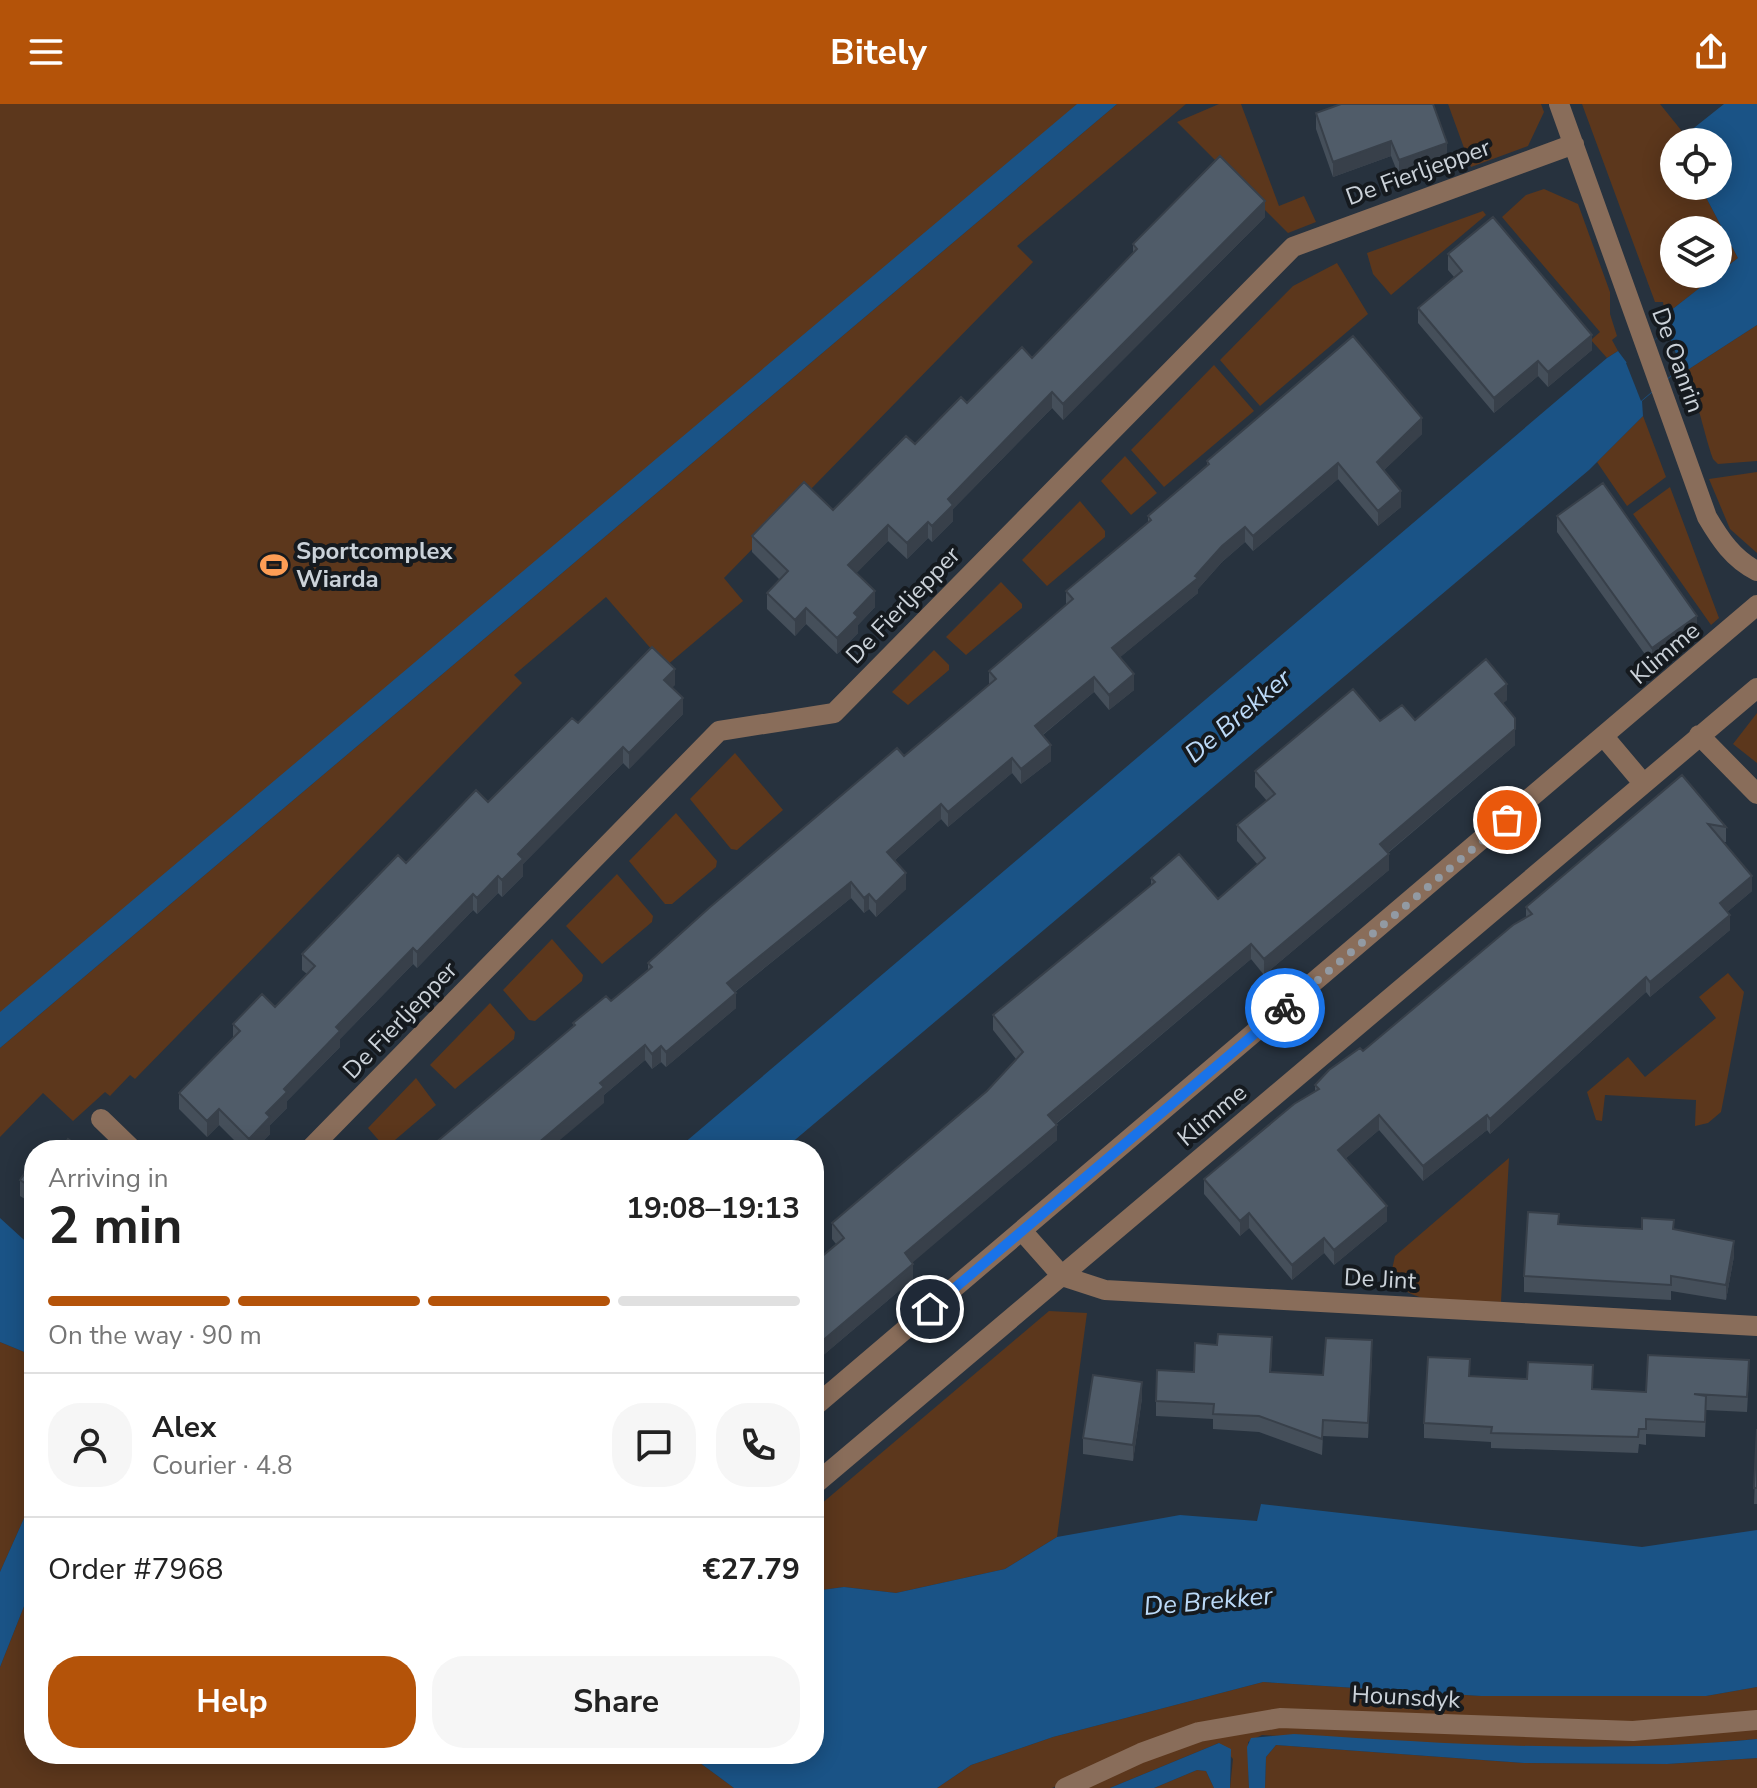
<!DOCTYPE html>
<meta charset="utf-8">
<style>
:root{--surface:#fff;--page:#f6f6f6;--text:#222;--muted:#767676;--line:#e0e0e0;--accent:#b45309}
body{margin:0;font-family:"Nunito Sans",sans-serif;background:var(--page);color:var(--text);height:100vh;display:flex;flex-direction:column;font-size:30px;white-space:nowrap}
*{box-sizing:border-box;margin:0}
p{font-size:26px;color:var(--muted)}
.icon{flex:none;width:44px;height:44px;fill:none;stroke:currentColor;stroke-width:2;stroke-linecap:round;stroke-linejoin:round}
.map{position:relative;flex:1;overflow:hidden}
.drawer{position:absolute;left:24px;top:1036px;width:800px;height:624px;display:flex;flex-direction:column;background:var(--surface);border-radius:32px;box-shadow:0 4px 20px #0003}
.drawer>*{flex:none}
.buttons{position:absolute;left:1660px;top:24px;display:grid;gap:16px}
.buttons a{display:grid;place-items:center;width:72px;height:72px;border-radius:50%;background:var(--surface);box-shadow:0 4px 20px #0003;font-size:40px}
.pin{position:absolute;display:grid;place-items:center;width:68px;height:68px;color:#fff;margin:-34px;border:4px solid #fff;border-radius:50%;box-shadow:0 2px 8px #0007}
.courier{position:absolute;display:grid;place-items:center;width:80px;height:80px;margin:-40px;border:6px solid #1a73e8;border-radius:50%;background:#fff;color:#222;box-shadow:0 2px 10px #0007}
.head em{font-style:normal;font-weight:700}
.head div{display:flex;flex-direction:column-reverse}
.head{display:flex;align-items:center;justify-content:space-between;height:136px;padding:0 24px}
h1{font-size:52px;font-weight:700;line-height:60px}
.bar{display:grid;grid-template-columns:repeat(4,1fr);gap:12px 8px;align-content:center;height:96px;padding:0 24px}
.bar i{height:10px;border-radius:6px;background:var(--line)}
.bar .active{background:var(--accent)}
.bar p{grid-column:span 4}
.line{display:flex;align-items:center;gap:20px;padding:0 24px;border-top:2px solid var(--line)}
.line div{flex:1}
.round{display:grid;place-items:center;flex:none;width:84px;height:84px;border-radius:32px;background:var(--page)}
.cta{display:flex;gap:16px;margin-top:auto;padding:16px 24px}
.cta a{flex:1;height:92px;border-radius:32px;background:var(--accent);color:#fff;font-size:32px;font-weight:700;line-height:92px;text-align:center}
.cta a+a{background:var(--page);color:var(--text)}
header{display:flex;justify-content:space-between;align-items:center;height:104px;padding:0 24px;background:var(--accent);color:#fff;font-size:36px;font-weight:700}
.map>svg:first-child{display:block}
.green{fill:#5c371c}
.water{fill:#1a5386}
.pier{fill:#27323e}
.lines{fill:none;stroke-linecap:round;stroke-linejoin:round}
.minor{stroke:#896d5a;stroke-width:20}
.wall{fill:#454f5a}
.shaded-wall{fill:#38404a}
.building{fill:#505c69;stroke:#38404a;stroke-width:2}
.done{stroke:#929aa3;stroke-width:8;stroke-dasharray:0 14.4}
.route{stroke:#1a73e8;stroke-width:10}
.labels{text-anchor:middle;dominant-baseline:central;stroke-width:8;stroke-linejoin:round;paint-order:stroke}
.street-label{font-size:24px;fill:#cbd2d9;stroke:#151a1f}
.poi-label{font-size:24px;font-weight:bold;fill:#cbd2d9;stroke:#151a1f;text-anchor:start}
.water-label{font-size:26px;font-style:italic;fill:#bcdaf8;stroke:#151a1f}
</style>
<header><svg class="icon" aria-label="menu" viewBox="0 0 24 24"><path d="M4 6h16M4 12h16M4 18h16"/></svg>Bitely<svg class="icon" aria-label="share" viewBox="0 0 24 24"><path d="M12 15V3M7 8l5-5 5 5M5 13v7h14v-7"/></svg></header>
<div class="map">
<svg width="1757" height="1684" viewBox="0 0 1757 1684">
<rect width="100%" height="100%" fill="#27323e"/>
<!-- green -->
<path class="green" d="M0 0H1097L0 923Z
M1117 0H1186L1017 142 1033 158 724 474 743 497 666 562 606 493 514 571 522 579 135 975 130 971 110 992 105 988 73 1017 43 989 0 1033V944Z
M1219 0H1241L1279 102 1304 92 1316 118 1288 129 1177 18Z
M1448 0H1541L1544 8 1528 42 1471 63Z
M1582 0H1660L1685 31V38H1674V82H1700L1738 154 1718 170V126H1674V170H1718L1665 211 1663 198H1655Z
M1544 85 1578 100 1610 188V210L1617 232 1612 236 1618 247 1607 254 1591 236 1600 228 1502 113 1526 91Z
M1483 107 1486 111 1391 191 1373 170 1367 149Z
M1337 159 1368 210 1260 302 1220 256 1293 182Z
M1757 221V357L1718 360 1713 355C1702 324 1698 291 1681 264L1689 265Z
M1214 261 1254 307 1164 383 1131 346Z
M1643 312 1666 373 1627 402 1597 358Z
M1125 352 1157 389 1131 411 1101 377Z
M1757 368V449L1730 425 1709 375Z
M1670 383 1719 514 1711 521 1633 410Z
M1080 397 1105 427V433L1047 482 1022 456Z
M1001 478 1022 500V504L966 551 946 533Z
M934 546 949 561V566L908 601 892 588Z
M1757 609V659L1733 640Z
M735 649 783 706 737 746 731 745 690 695Z
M676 709 717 757 716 763 672 800H665L629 757Z
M617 770 653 812 652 818 602 860 566 822Z
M552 835 583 871 582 877 535 917 529 916 503 886Z
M1728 869 1744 888 1721 1008 1708 1019 1695 1022 1696 996 1605 991 1602 1017 1596 1016 1587 988 1628 953 1645 973 1716 914 1699 893Z
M490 899 515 928 514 935 455 985 430 961Z
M416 974 436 1001 388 1042 382 1040 368 1024Z
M1509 1054 1501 1198C1466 1196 1407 1206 1391 1170L1395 1152Z
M1049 1207 1087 1209 1057 1433 1005 1465 896 1489 844 1483 814 1487V1406Z
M0 1238 34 1252V1392L0 1468Z
M34 1477V1650H688L734 1684H0V1563Z
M1263 1578 1481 1592H1706L1757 1583V1610L1634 1620 1279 1608 1090 1667 1052 1684H937L971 1661 1053 1633Z
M1260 1623 1757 1624V1635L1679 1642 1522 1645 1262 1631 1248 1638 1249 1684H1230L1233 1655 1219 1639 1110 1684H1081L1174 1644Z
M1276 1641 1524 1659 1667 1660 1757 1654V1684H1265L1266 1653Z
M1197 1666 1206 1667 1214 1684H1154Z"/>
<!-- water -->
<path class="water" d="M1077 0H1117L0 944V908Z
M1724 0H1757V221L1689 265 1681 264 1642 297 1643 312 1589 366 783 1046H676L1607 254 1618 247 1627 259 1666 226 1665 211 1738 154 1700 82H1718V38H1685V31Z
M0 1114 34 1145V1252L0 1238Z
M34 1392V1477L0 1563V1468Z
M1261 1400 1642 1443 1757 1426V1583L1706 1592H1481L1263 1578 1053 1633 971 1661 937 1684H734L688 1650H814V1487L844 1483 896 1489 1005 1465 1057 1433 1180 1411 1257 1417Z
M1294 1630C1451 1640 1600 1650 1757 1635V1654L1667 1660 1524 1659 1276 1641 1266 1653 1265 1684H1249L1247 1643 1251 1634Z
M1219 1639 1231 1645 1230 1684H1214L1206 1667 1197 1666 1154 1684H1110Z"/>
<!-- pier -->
<path class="pier" d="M1667 226 1681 263 1641 297 1626 259Z"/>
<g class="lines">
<!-- minor -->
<path class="minor" d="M1559 0 1707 413C1720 435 1733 455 1757 467
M1699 631 1757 690
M1605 634 1643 679
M101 1015 133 1046
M309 1046 719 627 834 609 1293 143 1574 40
M1022 1127 1062 1172 1105 1186 1757 1222
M814 1303 1757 501
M814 1381 1757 584
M1065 1684 1141 1649 1199 1628 1280 1614 1633 1627 1757 1616"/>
</g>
<!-- wall -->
<path class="wall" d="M1316 9 1447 54 1399 72 1391 52 1333 73 1316 25Z
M1265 113 1063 316 1052 304 953 405V417L932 438 928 434 907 455 888 437 856 469 875 503 858 521V529L837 550 806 520 795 532 767 505V489L780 476 752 448V432L833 406 967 299 1032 254 1133 149V140Z
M1448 150 1592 246 1548 283 1538 272 1494 309 1418 219V204L1454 173 1448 166Z
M1422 330 1384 366 1401 403 1378 422 1338 375 1253 447 1245 438 1222 458 1198 485V489L1120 553 1134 586 1109 606 1094 588 1043 631 1051 657 1021 680 1012 669 948 723 941 715 895 756 906 785 876 813 869 805 864 809 851 794 735 888 736 904 666 963 661 958 652 965 645 956 604 991V999L573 923V919L611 897 648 866V859L904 652 989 581V567L1066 501V487L1148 419V412L1207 361V357Z
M1557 412 1697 529 1652 560 1557 428Z
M675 581 672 583 683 610 629 665 623 659 523 760V772L502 793 498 789 477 810 473 806 417 864 413 860 340 935V943L287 997V1004L270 1021V1030L254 1046H244L219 1021 207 1033 179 1005V989L233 935V920L275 903 307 870 302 866V850L406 759 488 698 578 619Z
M1507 596 1503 599 1515 641 1388 749 1389 766 1264 871 1251 855 1056 1020 1057 1036 912 1158 913 1175 814 1259V1159L836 1140 832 1135V1119L987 987 1016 955 993 926V911L1151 781V774L1218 795 1258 761 1237 737V721L1267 697 1255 683V667L1380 617 1415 616Z
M1682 671 1726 723V738H1723L1752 787 1727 808 1730 826 1650 893 1646 888 1490 1030 1487 1026 1423 1077 1379 1026 1345 1055 1387 1117 1334 1161 1324 1149 1292 1176 1249 1124 1240 1132 1204 1090V1075L1315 987V981L1363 947 1526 813V803Z
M34 1056V1112L33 1111V1100L20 1092V1076Z
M1559 1120 1674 1126 1734 1152 1726 1196 1671 1187V1196L1524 1188V1172Z
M1272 1249 1271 1268 1323 1271 1372 1252 1368 1334 1323 1332 1322 1351 1259 1328 1213 1325V1315L1156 1312V1297L1194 1268Z
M1470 1272 1593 1285 1646 1288 1749 1272 1747 1308 1706 1306 1705 1333 1646 1330V1341L1639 1340 1638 1349 1491 1344V1338L1424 1334V1319Z
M1142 1294 1133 1357 1083 1350V1334Z
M1757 1325V1400H1754Z"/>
<!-- shaded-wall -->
<path class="shaded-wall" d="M1391 37V52L1333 73V58Z
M1447 39V54L1399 72V56Z
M1265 97V113L1063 316V300Z
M1592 231V246L1548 283V268Z
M1538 257V272L1494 309V294Z
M1052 288V304L953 405V417L932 438V422L948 395Z
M1422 314V330L1377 373V358Z
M1338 359V375L1253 447V432Z
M1401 387V403L1378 422V407Z
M928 418V434L907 455V439Z
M888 421V437L848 478V461Z
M1245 423V438L1222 458 1198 485V489L1112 560V544L1195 472 1222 442Z
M875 487V503L858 521V529L837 550V534L854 509Z
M806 504V520L795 532V516Z
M1697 512V529L1652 560V544Z
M675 565V581L664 592V576Z
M1134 570V586L1109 606V591Z
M1094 573V588L1035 637V622Z
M1507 580V596L1495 606V590Z
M683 594V610L629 665V649Z
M1515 625V641L1380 755V740Z
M1051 641V657L1021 680V665Z
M623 643V659L523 760V772L502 793V776L518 750Z
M1012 654V669L948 723V708Z
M941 700V715L887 763V748Z
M1389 750V766L1264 871V855Z
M906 769V785L876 813V798Z
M498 772V789L477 810V794Z
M1752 772V787L1720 814V799Z
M851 778V794L727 894V879Z
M473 790V806L417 864V848Z
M869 790V805L864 809V794Z
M1730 811V826L1650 893V878Z
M1251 840V855L1048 1026V1011Z
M413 844V860L340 935V943L287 997V1004L270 1021V1030L254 1046H249V1035L284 985 336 923Z
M1646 873V888L1490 1030V1015Z
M736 889V904L666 963V948Z
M645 941V956L604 991V999L548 1046H530L600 979Z
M661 942V958L652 965V950Z
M219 1005V1021L207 1033V1017Z
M1379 1011V1026L1338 1061V1046Z
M1487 1011V1026L1423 1077V1062Z
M1057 1021V1036L905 1165V1149Z
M1387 1102V1117L1334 1161V1146Z
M1249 1109V1124L1240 1132V1117Z
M1324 1134V1149L1292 1176V1161Z
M1734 1137V1152L1726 1196V1181Z
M913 1160V1175L814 1259V1244Z
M1372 1236V1252L1368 1334V1319Z
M1142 1278V1294L1133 1357V1341Z"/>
<!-- building -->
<path class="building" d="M1341 0H1433L1447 39 1399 56 1391 37 1333 58 1316 9Z
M1220 52 1265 97 1063 300 1052 288 948 395 953 401 932 422 928 418 907 439 888 421 848 461 875 487 854 509 858 513 837 534 806 504 795 516 767 489 788 467 752 432 804 378 833 406 906 332 915 340 961 293 967 299 1022 243 1032 254 1137 145 1133 140Z
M1493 113 1592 231 1548 268 1538 257 1494 294 1418 204 1462 167 1448 150Z
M1353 232 1422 314 1377 358 1401 387 1378 407 1338 359 1253 432 1245 423 1222 442 1195 472 1198 474 1112 544 1134 570 1109 591 1094 573 1035 622 1051 641 1021 665 1012 654 948 708 941 700 887 748 906 769 876 798 869 790 864 794 851 778 727 879 736 889 666 948 661 942 652 950 645 941 600 979 604 983 530 1046H427L575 921 573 919 606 892 611 897 652 863 648 859 709 804 897 644 904 652 996 575 989 567 1073 495 1066 487 1151 416 1148 412 1209 360 1207 357Z
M1603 379 1697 512 1652 544 1557 412Z
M652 543 675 565 664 576 683 594 629 649 623 643 518 750 523 755 502 776 498 772 477 794 473 790 417 848 413 844 336 923 340 927 284 985 287 988 266 1009 270 1013 249 1035 219 1005 207 1017 179 989 240 927 233 920 262 890 275 903 315 862 302 850 398 751 406 759 476 686 488 698 572 614 578 619Z
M1486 555 1507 580 1495 590 1515 614V625L1380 740 1389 750 1264 855 1251 840 1048 1011 1057 1021 905 1149 913 1160 814 1244V1159L844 1134 832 1119 987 987 1023 948 993 911 1155 778 1151 774 1179 750 1218 795 1265 754 1237 721 1275 690 1255 667 1353 585 1380 617 1402 601 1415 616Z
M1682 671 1726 723 1708 720 1752 772 1720 799 1730 811 1650 878 1646 873 1490 1015 1487 1011 1423 1062 1379 1011 1338 1046 1387 1102 1334 1146 1324 1134 1292 1161 1249 1109 1240 1117 1204 1075 1294 1000 1319 985 1315 981 1329 966 1360 944 1363 947 1513 821 1532 810 1526 803Z
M68 1035 84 1046H61Z
M46 1039 56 1046H41Z
M34 1056V1085L20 1076Z
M1528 1108 1559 1110 1558 1120 1586 1122 1642 1125V1114L1674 1116 1673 1125 1734 1137 1726 1181 1671 1172V1181L1524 1172Z
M1218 1230 1272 1233 1270 1268 1323 1271 1326 1234 1372 1236 1368 1319 1323 1316 1322 1335 1259 1312 1213 1310 1214 1300 1156 1297 1157 1266 1194 1268 1195 1239 1217 1241Z
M1648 1251 1749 1256 1747 1293 1694 1290 1706 1292 1705 1318 1646 1315V1325H1639L1638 1333 1491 1329 1492 1323 1424 1319 1428 1253 1470 1255 1469 1272 1527 1275 1528 1258 1593 1261 1592 1285 1646 1288Z
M1093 1271 1142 1278 1133 1341 1083 1334Z
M1757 1325V1384H1754Z"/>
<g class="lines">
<!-- done -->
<path class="done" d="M1285 904 1507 716"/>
<!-- route -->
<path class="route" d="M930 1205 1285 904"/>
</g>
<!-- icons -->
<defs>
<g id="stadium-bare" transform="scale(2.16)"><path d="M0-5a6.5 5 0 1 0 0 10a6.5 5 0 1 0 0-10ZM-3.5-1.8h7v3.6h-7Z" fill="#fd9d55" stroke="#151a1f" stroke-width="2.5" paint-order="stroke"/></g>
</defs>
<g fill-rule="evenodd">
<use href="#stadium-bare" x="274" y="461"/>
</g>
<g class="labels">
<!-- street labels -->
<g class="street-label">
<text transform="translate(1418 68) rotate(-20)">De Fierljepper</text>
<text transform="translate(1678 256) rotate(70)">De Oanrin</text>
<text transform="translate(903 501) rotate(-46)">De Fierljepper</text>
<text transform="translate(1665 549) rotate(-40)">Klimme</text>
<text transform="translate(400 916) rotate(-46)">De Fierljepper</text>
<text transform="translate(1212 1011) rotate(-40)">Klimme</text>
<text transform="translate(1380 1175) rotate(3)">De Jint</text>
<text transform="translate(1406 1593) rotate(3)">Hounsdyk</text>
</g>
<!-- poi labels -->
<g class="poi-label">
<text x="296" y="447">Sportcomplex<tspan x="296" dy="28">Wiarda</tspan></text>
</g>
<!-- water labels -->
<g class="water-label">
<text transform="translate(1238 612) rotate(-40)">De Brekker</text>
<text transform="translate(1208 1497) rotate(-5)">De Brekker</text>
</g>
</g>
</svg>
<div class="buttons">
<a><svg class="icon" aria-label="locate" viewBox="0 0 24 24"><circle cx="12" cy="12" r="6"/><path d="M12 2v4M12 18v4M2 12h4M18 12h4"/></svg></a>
<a><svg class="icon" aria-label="layers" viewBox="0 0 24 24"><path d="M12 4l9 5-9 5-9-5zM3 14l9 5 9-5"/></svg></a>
</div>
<div class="pin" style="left:1507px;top:716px;background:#ea580c"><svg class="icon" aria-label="bag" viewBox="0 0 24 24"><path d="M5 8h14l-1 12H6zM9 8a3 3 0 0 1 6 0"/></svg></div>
<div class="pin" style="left:930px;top:1205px;background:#1f2937"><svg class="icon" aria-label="home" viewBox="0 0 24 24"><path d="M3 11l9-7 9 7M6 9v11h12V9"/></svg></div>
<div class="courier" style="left:1285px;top:904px"><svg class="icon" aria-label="bike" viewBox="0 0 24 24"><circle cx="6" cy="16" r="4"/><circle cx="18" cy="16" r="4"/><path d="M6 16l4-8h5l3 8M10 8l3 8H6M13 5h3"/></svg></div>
<section class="drawer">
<div class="head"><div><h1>2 min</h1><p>Arriving in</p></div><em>19:08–19:13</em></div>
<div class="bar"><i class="active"></i><i class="active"></i><i class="active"></i><i></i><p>On the way · 90 m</p></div>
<div class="line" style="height:144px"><a class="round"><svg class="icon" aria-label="person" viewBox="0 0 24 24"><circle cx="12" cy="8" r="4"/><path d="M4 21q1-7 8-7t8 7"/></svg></a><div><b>Alex</b><p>Courier · 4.8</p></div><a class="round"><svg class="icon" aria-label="chat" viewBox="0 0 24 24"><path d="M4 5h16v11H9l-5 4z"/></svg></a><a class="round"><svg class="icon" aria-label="phone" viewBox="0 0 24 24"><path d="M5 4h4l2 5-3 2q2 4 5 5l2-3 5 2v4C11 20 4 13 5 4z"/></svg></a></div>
<div class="line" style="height:104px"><div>Order #7968</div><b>€27.79</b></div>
<div class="cta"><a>Help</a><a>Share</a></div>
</section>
</div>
